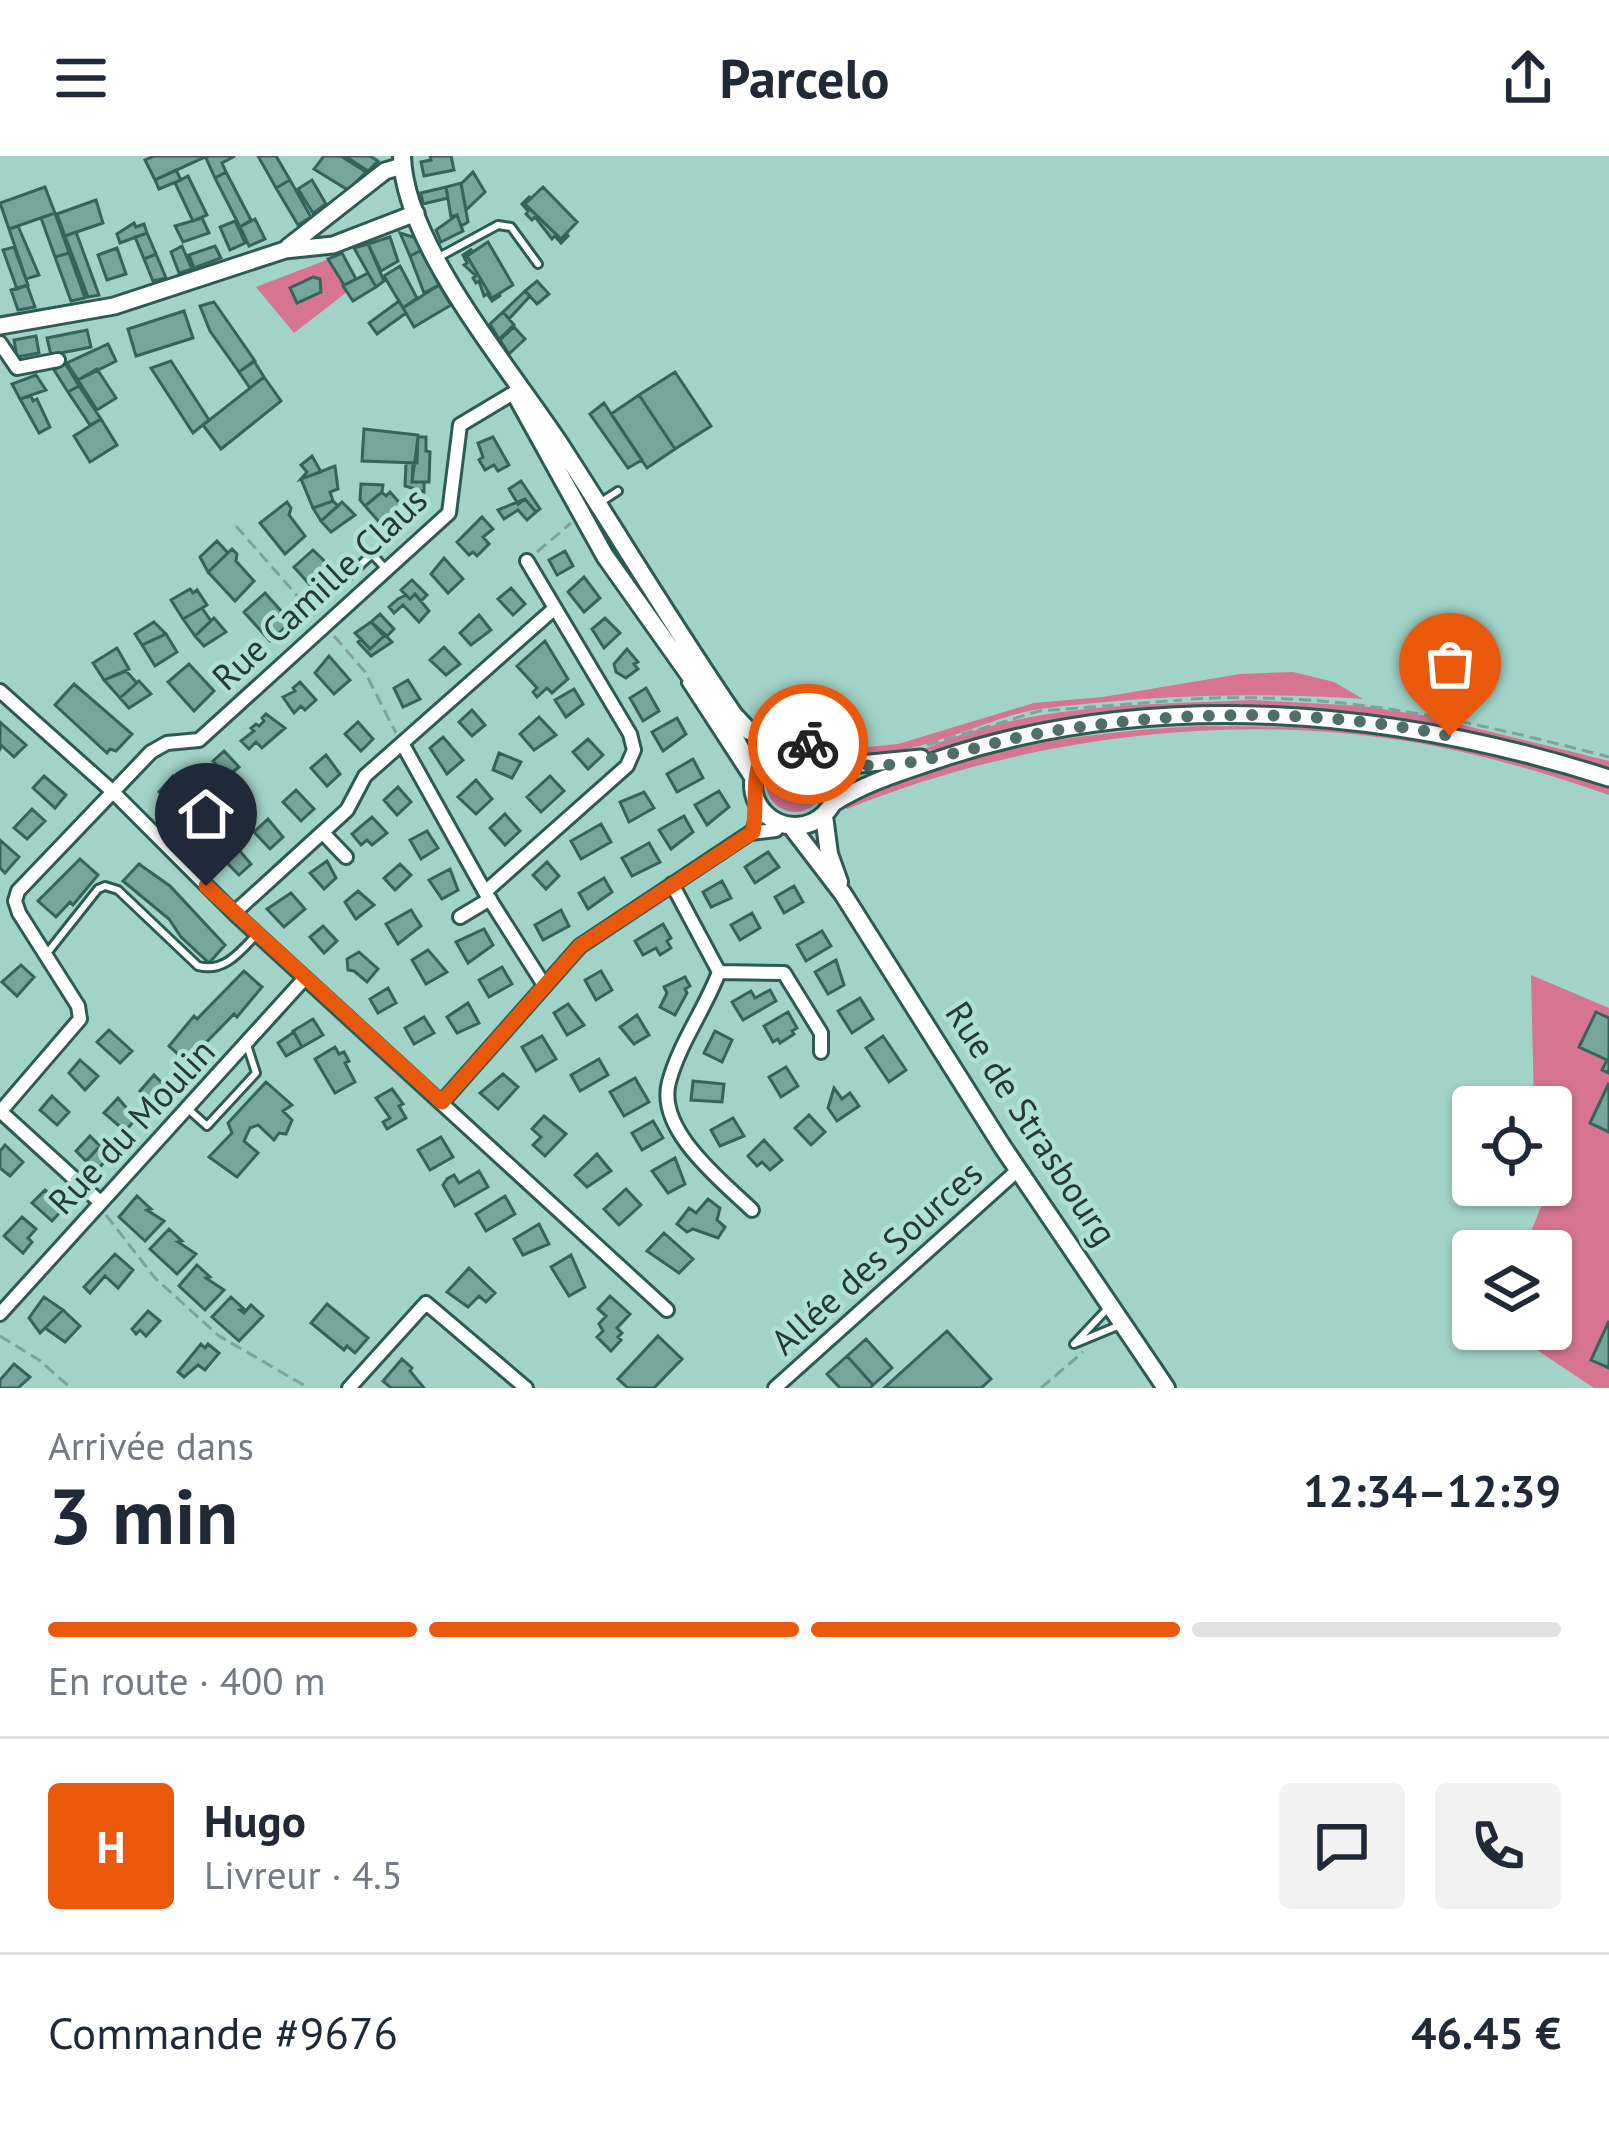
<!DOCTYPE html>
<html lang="fr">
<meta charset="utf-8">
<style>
:root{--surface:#fff;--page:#f2f2f3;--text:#1f2937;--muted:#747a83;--line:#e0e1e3;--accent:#ea580c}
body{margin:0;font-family:"PT Sans",sans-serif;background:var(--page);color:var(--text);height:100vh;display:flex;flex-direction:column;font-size:45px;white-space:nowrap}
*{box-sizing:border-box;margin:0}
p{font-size:39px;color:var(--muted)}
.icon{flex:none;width:66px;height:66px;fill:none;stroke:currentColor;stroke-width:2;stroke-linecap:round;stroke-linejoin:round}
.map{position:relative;height:1232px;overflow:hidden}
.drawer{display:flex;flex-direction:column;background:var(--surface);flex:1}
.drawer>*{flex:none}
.fabs{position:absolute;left:1452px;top:930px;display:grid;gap:24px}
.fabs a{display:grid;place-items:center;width:120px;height:120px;border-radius:12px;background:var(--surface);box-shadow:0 3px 9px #0004;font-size:60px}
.pin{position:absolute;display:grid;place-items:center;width:102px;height:102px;color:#fff;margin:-123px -51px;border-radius:50% 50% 50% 0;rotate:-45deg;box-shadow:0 0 12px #0007}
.pin .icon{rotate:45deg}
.courier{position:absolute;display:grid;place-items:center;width:120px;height:120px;margin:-60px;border:9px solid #ea580c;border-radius:50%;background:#fff;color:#222;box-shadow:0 3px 15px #0007}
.head em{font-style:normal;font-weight:600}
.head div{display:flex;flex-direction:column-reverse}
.head{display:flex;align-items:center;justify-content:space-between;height:204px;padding:0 48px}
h1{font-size:78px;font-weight:600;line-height:90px}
.bar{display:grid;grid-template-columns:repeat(4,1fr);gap:18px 12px;align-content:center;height:144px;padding:0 48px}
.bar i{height:15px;border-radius:9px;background:var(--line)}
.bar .current{background:var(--accent)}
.bar p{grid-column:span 4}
.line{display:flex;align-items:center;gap:30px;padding:0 48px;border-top:3px solid var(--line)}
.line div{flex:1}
.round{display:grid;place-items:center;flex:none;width:126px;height:126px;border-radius:12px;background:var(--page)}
header{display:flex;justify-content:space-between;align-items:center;height:156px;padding:0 48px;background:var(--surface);font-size:54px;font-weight:600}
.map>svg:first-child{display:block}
.green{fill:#d67492}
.building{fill:#76a59c;stroke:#36635b;stroke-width:3}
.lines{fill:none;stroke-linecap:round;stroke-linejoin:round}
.service-casing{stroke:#2d5b53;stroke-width:12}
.minor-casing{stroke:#2d5b53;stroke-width:18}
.tertiary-casing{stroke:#2d5b53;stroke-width:21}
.secondary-casing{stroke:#2d5b53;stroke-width:22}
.path{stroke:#7ca49c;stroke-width:3;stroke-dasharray:12 6;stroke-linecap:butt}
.service{stroke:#fff;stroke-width:6}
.minor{stroke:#fff;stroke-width:12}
.tertiary{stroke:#fff;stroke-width:15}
.secondary{stroke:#fff;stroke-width:16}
.done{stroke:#516f69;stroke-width:12;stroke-dasharray:0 21.6}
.route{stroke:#ea580c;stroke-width:15}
.labels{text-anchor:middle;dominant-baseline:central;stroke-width:9;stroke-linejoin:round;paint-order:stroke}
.street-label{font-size:36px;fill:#253935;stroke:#afe0d6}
</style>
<header><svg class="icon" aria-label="menu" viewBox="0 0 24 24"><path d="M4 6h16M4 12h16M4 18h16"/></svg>Parcelo<svg class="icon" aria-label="share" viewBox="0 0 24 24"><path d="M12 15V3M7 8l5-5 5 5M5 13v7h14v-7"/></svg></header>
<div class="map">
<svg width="1609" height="1232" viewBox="0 0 1609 1232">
<rect width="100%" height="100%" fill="#a2d3c9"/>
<!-- green -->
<path class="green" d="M329 103 347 136 294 177 256 131Z
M1293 516 1334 526 1363 543C1273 537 1184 538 1095 547 1068 550 1040 551 1013 559 980 568 872 615 846 593L898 588 1034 547 1103 541 1240 518Z
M1254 544 1363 550 1427 560 1609 605V614L1522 588 1431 568 1356 557 1287 553H1231L1013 576 914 598C1018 547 1141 549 1254 544Z
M1201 570C1256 571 1312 569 1367 576 1450 585 1529 607 1609 631V639C1531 612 1451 589 1369 580 1197 559 1007 588 847 653L846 650C953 593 1081 576 1201 570Z
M766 627a29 29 0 1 1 58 0a29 29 0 1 1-58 0Z
M1531 819 1609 852V1232H1594L1505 1173H1551V1095H1523L1543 1046 1539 1029H1551V951H1534Z"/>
<!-- building -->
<path class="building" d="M154 0H204L205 1 155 24 145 4Z
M209 0H235L222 7 226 16 215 22 206 2Z
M258 0H276L290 24 276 32Z
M324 0H341L366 16 348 34 314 13Z
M345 0H370L378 5 368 15Z
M430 0H451L454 14 424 20 421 6 431 4Z
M176 14 181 24 159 33 155 24Z
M226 16 251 64 240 71 215 22Z
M473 16 485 36 466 54 461 28Z
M188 20 207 59 193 65 175 27Z
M290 24 311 61 298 69 276 32Z
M312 24 326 48 313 57 298 33Z
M461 27 468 66 461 70 457 59 451 61 446 31Z
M45 31 55 57 9 73 0 47Z
M446 31 448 42 423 48 421 37Z
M543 31 577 66 561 83 525 48Z
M530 40 525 48 556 78 561 83 569 79 561 87 555 80 552 83 535 61 532 64 526 58 528 55 522 48Z
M96 44 103 67 65 80 57 58Z
M55 57 69 97 55 101 41 62Z
M457 59 463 75 441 86 436 74Z
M202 62 209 77 183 86 175 70Z
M255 63 265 83 249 90 240 71Z
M235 65 245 87 230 94 220 71Z
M134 67 136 71 144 68 147 77 120 87 117 78Z
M18 70 39 119 26 123 9 73Z
M76 76 99 139 88 141 65 80Z
M147 77 156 98 144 103 135 81Z
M400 77 416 82 422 94 410 100Z
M390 81 398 105 381 115 368 88Z
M488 86 513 129 492 142 467 100Z
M368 88 384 125 376 131 354 92Z
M182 90 192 113 179 117 171 96Z
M215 90 221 102 194 112 189 99Z
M14 91 28 129 17 133 3 94Z
M117 92 126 118 107 124 98 99Z
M472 93 467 100 492 142 501 139 492 145 487 138 484 140 479 125 476 127 473 122 476 120 464 109 467 107 463 99Z
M422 94 439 129 424 137 410 100Z
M69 97 85 142 71 145 55 101Z
M342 97 356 123 344 129 328 103Z
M156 98 166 122 153 125 144 103Z
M400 110 417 142 403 152 384 120Z
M368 117 376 131 353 145 343 130Z
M313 121 320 123 321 136 297 147 290 132Z
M537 125 549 138 537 148 525 135Z
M27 129 35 151 18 154 11 134Z
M439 129 451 149 414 171 403 152Z
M525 135 530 140 509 163 503 156Z
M399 145 406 157 377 178 369 167Z
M214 146 255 205 239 216 210 175 200 150Z
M184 155 193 182 136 200 128 173Z
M503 156 514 169 499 183 490 168Z
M514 171 525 183 509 198 500 184Z
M87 174 91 191 51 199 47 182Z
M36 180 39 197 17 201 14 184Z
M108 188 116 205 78 224 67 207Z
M171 205 209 264 193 277 151 212Z
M254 205 264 221 250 232 239 216Z
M65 207 79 230 68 236 54 214Z
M97 213 116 242 97 254 78 224Z
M675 216 711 270 675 293 639 239Z
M36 219 46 234 20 243 12 228Z
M264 221 281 245 221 293 203 269Z
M79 230 101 263 90 269 68 236Z
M639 239 675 293 647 312 611 258Z
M31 240 33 245 37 243 50 271 39 277 20 243Z
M604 247 642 304 628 312 590 258Z
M101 263 117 289 90 306 74 280Z
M364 273 418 279 417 307 362 305Z
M418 281H426V295L430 296 429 326H412Z
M493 281 509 309 498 315 494 309 485 314 479 304 483 301 478 287Z
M312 300 321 316 301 323 307 316 301 309Z
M406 307H413L412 326H424V336L405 330Z
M335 310 338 333 330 336 333 345 313 352 301 323Z
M521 325 540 353 536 356 525 343 518 348 509 333Z
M361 328 383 329 382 336 365 350 360 344Z
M382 336 386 340 390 336 405 353 401 357 406 362 389 377 365 350Z
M525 343 536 356 527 364 518 354 504 363 498 354Z
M333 345 338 350 321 365 313 352Z
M287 346 291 352 289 359 305 380 285 398 260 367Z
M342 346 355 359 331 376 321 365Z
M482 361 493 373 483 381 489 388 477 400 473 396 469 399 457 386Z
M217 385 228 397 208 416 200 401Z
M232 393 237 398 236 405 254 425 235 445 208 416Z
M313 394 340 420 320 440 294 411Z
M565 395 573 410 557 419 549 404Z
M444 402 463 423 448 437 431 418Z
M584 421 600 442 584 456 568 436Z
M412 424 427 439 421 445 415 438 410 443 401 434Z
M511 432 525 448 513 459 498 443Z
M190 433 193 437 197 434 207 449 183 463 171 444Z
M265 437 291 466 270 485 244 456Z
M415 438 429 455 419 466 403 449 394 457 389 451 398 443 406 439 410 443Z
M202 452 211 465 195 480 183 463Z
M380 458 394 473 387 480 371 466Z
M479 459 491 474 471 489 460 477Z
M214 462 226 476 204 490 195 480Z
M605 462 620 477 604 492 592 473Z
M154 466 166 478 142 489 135 478Z
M371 466 384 480 370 493 355 477Z
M166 478 177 496 155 510 142 489Z
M385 479 392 486 371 500 358 486 361 483 370 493Z
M545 485 568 523 552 537 547 532 537 541 533 536 537 532 517 510Z
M444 491 460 508 446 519 430 504Z
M117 492 129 513 104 524 93 507Z
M627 493 638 506 634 508 638 513 626 522 616 516 614 508Z
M329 500 350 524 334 538 315 517Z
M189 508 214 535 194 555 168 526Z
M126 515 137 527 120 542 104 524Z
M408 524 420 543 403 551 394 532Z
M139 525 151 538 129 552 120 542Z
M300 526 316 544 305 554 301 550 294 557 283 541 295 535 293 532Z
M74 528 132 578 116 595 110 593 107 597 55 549Z
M646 532 659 555 643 565 630 542Z
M574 533 583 548 566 561 555 544Z
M472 554 485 569 472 580 459 566Z
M266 558 285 572 262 592 256 586 249 593 241 585 254 575 251 572 256 568 259 570 264 565 262 562Z
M539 561 556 579 534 594 520 578Z
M677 562 686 578 663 595 652 576Z
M0 566 26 589 14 601 2 590 0 593Z
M358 566 373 583 361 595 345 578Z
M443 581 463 604 447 618 430 592Z
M588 583 603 599 588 613 573 596Z
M224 595 239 611 227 621 213 605Z
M499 597 521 606 512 622 493 614Z
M326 599 340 618 327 630 311 612Z
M693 603 703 622 677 636 667 618Z
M216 609 231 625 218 636 204 620Z
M44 620 66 639 55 652 33 632Z
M173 620 188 636 173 649 159 636Z
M550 620 564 635 541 656 527 641Z
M476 624 492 643 476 658 458 641Z
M398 631 411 646 397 659 384 644Z
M296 634 314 653 301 665 283 646Z
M719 635 729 651 707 669 695 649Z
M644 636 654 652 629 666 620 646Z
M210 638 229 663 204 686 185 665Z
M32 653 45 665 27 683 14 672Z
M505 658 520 675 505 689 490 672Z
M684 660 693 676 671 693 659 674Z
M372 661 387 677 372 689 367 684 361 689 352 678Z
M268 663 283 681 270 693 254 676Z
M601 668 611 686 581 703 571 685Z
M427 675 438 692 421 703 410 684Z
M0 684 19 701 5 717 0 712Z
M649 687 660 706 632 720 622 702Z
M239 694 251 708 239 719 226 706Z
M768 696 779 711 755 727 745 711Z
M80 703 98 719 73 749 70 746 56 761 38 745Z
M327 705 336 722 324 733 310 717Z
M547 706 559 720 546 733 533 719Z
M139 708 170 730 225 789 209 807 181 781 169 763 123 725Z
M400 708 411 719 395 734 384 722Z
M450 713 458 734 442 743 429 724Z
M604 722 612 736 588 753 579 737Z
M722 725 731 742 711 751 703 736Z
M794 730 803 746 784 757 775 741Z
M358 735 374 749 356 763 345 746Z
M291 737 305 753 284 771 267 753Z
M411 754 421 770 398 788 386 768Z
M561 754 569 770 543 784 535 769Z
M752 757 760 772 740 784 731 769Z
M663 768 671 782 667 785 671 792 660 799 656 792 643 799 635 785Z
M323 770 337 785 324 797 310 781Z
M484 773 493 789 468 807 456 786Z
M822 775 831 790 806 805 797 789Z
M428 794 447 816 426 828 412 804Z
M359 796 378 813 367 826 354 815 348 814 347 803Z
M836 804 844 829 828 838 815 816Z
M21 809 34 821 17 840 2 826Z
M502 811 512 828 489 841 479 824Z
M244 815 262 831 237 861 234 858 187 906 169 890 194 860 197 863Z
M601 815 612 834 596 844 585 824Z
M685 821 690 830 685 833 687 837 675 859 660 851 667 837 664 831Z
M388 832 396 847 378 857 370 843Z
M770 834 776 845 743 864 732 846 751 835 755 842Z
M860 842 873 863 852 877 838 855Z
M468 847 479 867 457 877 447 861Z
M568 848 584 869 567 879 554 857Z
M788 856 797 872 792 875 794 878 780 887 778 883 773 886 764 870Z
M1596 856 1609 862V917L1602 914 1607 904 1579 891Z
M637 859 649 879 634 888 620 871Z
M424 861 434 877 414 888 405 872Z
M313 863 323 879 302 891 293 875Z
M109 874 132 895 120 907 97 886Z
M715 875 732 884 722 906 704 897Z
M294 876 302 891 286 900 278 887Z
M542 880 556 903 536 915 522 891Z
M883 880 906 914 889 926 866 892Z
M335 891 339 898 344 896 349 905 345 907 355 926 335 937 315 903Z
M599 903 608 919 580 935 571 919Z
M80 904 98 920 85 934 69 917Z
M786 911 798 930 781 941 769 921Z
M503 918 518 931 498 953 480 937Z
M154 919 166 931 153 947 140 935Z
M635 922 649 946 624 960 610 936Z
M693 925 724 928 722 946 691 944Z
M266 926 292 949 283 955 292 964 286 978 279 977 274 984 258 969 250 972 244 985 258 997 237 1021 209 1001 232 977 228 967Z
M1609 927V976L1590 967Z
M834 932 842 943 850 937 859 950 837 965 828 952Z
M392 933 403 948 399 950 406 962 387 973 383 966 390 962 376 942Z
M52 940 69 956 57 969 40 954Z
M118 942 136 963 125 975 104 957Z
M809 959 825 976 811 989 795 972Z
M544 960 566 978 545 1000 533 989 541 981 532 973Z
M733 962 744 980 720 990 711 974Z
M653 965 663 982 642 994 632 977Z
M90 980 100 990 86 1005 76 995Z
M441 981 453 1001 430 1014 418 994Z
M764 984 782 1004 770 1014 762 1006 757 1010 748 1000Z
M5 989 23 1006 10 1020 0 1012V995Z
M100 990 111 999 97 1014 86 1005Z
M597 998 611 1015 587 1031 575 1019Z
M675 1002 685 1028 668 1037 652 1015Z
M479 1015 488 1031 455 1050 443 1029 447 1023 454 1019 459 1027Z
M626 1033 641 1049 619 1069 604 1053Z
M45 1034 65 1051 52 1065 32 1047Z
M137 1040 151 1053 147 1054 164 1065 145 1085 119 1061Z
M505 1040 515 1058 486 1075 476 1058Z
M708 1043 720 1052 717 1064 725 1071 718 1082 693 1073 687 1076 677 1068 689 1052 696 1057Z
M22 1061 36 1073 28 1082 32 1086 23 1097 4 1080Z
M539 1068 549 1088 523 1099 514 1083Z
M169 1073 182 1085 178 1086 196 1098 177 1118 150 1093Z
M664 1077 693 1103 679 1117 647 1095Z
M115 1098 133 1114 118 1132 105 1120 90 1137 84 1131Z
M571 1099 585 1131 569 1140 551 1111Z
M197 1109 210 1121 206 1122 224 1134 205 1154 179 1130Z
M469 1112 495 1137 486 1146 479 1140 468 1151 447 1136Z
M610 1140 630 1158 617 1172 622 1177 618 1181 621 1184 611 1195 597 1181 603 1175 599 1168 606 1160 598 1153Z
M44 1141 63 1154 40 1177 29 1162Z
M231 1141 244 1153 240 1154 244 1157 251 1149 263 1160 239 1185 212 1161Z
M327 1148 368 1182 355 1197 347 1190 344 1194 311 1167Z
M63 1154 80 1170 65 1186 45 1172Z
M148 1155 160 1165 146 1180 140 1174 136 1178 132 1173Z
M1609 1165V1212L1591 1204Z
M947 1175 991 1223 981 1232H884Z
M658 1180 682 1203 654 1232H628L618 1223Z
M866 1183 892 1212 873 1229 847 1200Z
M201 1188 205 1192 208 1188 219 1197 205 1214 198 1209 184 1221 178 1216Z
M847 1200 873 1229 870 1232H840L827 1218Z
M402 1203 412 1212 410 1215 424 1232H391L383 1225Z
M14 1208 30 1221 18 1232H0V1224Z"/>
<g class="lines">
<!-- service casing -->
<g class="service-casing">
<path id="service" d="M441 100 498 69 511 71 538 108
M601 346 618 335
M344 424 372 398 384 411
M686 527 753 630
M48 796 98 733 105 730 118 734 198 810C224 817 240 796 257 778
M188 953 207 970 256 917 247 889
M1109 1151 1074 1188 1120 1169"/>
</g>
<!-- minor casing -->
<g class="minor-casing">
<path id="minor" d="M0 187 17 212 58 204
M0 535 111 634 234 757 667 1154
M403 589 485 736 544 829
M753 676 760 651
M323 677 346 701
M672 728 719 816C705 853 679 888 669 926 656 974 722 1025 752 1054
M485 736 627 610 634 594 630 578 527 405
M234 757 347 654 365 620 555 452
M460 761 490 743
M719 816 784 817 821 877V896
M442 946 580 790 750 677 776 674 780 668
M0 955 100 1046
M0 956 80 863 78 850 19 757 15 745 18 735 151 596 167 587 199 584 449 357 460 269 515 236
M0 1158 305 822
M349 1232 426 1147 526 1232
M775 1232 1018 1014"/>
</g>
<!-- tertiary casing -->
<g class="tertiary-casing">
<path id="tertiary" d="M288 91 385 15 402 10
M0 170 114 150 285 94 333 89 416 57
M829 602 850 609 921 602
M834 647C865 627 899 617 934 605 1153 530 1393 553 1609 622"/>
</g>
<!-- secondary casing -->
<g class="secondary-casing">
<path id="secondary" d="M402 0C404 89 510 212 559 287 618 378 673 470 734 559L749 575 786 587
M517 241 605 400 737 586 754 619
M753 628a42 42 0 1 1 84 0a42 42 0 1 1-84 0Z
M824 660 829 698 839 726
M791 670 843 738 1002 990 1166 1232"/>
</g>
<!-- path -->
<path class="path" d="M236 370 315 460
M537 396 571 367
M334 480 365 516 396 577
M1191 543C1339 535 1468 564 1609 601
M788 570 811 572 832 589
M927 589 1039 555 1182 544
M106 1059 155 1122 219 1180 309 1232
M0 1180 39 1204 71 1232
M1041 1232 1083 1196"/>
<!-- service -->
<use href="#service" class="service"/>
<!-- minor -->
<use href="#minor" class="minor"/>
<!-- tertiary -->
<use href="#tertiary" class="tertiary"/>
<!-- secondary -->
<use href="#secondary" class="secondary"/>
</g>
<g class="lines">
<!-- done -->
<path class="done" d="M808 588C822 595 832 606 848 608 901 615 961 595 1011 583 1047 575 1084 570 1120 566 1229 554 1343 557 1450 580"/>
<!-- route -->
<path class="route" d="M206 730 442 946 580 790 753 676C760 641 740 574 808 588"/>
</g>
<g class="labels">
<!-- street labels -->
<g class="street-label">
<text transform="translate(319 432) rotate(-43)">Rue Camille Claus</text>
<text transform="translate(1032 967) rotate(57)">Rue de Strasbourg</text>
<text transform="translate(131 970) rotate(-47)">Rue du Moulin</text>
<text transform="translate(876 1101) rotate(-42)">Allée des Sources</text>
</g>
</g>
</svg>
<div class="fabs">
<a><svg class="icon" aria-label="locate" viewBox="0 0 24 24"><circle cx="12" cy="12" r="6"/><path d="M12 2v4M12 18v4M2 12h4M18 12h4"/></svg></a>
<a><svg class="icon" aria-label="layers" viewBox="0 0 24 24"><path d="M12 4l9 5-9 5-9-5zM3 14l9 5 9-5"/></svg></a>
</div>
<div class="pin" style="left:1450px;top:580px;background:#ea580c"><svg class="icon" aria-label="bag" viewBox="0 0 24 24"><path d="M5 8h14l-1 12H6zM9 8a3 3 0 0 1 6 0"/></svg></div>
<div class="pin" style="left:206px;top:730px;background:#1f2937"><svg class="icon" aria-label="home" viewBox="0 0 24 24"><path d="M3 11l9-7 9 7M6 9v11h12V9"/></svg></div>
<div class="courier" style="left:808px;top:588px"><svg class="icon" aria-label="bike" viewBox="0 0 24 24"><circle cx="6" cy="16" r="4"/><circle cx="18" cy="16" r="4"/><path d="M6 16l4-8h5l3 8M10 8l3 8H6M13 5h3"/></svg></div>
</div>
<section class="drawer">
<div class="head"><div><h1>3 min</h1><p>Arrivée dans</p></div><em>12:34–12:39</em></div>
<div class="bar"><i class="current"></i><i class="current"></i><i class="current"></i><i></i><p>En route · 400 m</p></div>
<div class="line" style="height:216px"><b class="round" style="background:var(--accent);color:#fff">H</b><div><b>Hugo</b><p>Livreur · 4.5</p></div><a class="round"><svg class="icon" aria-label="chat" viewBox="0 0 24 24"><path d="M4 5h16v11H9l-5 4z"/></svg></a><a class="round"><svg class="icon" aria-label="phone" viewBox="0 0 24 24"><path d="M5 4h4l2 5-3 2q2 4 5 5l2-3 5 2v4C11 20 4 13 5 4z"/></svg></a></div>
<div class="line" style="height:156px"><div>Commande #9676</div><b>46.45 €</b></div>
</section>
